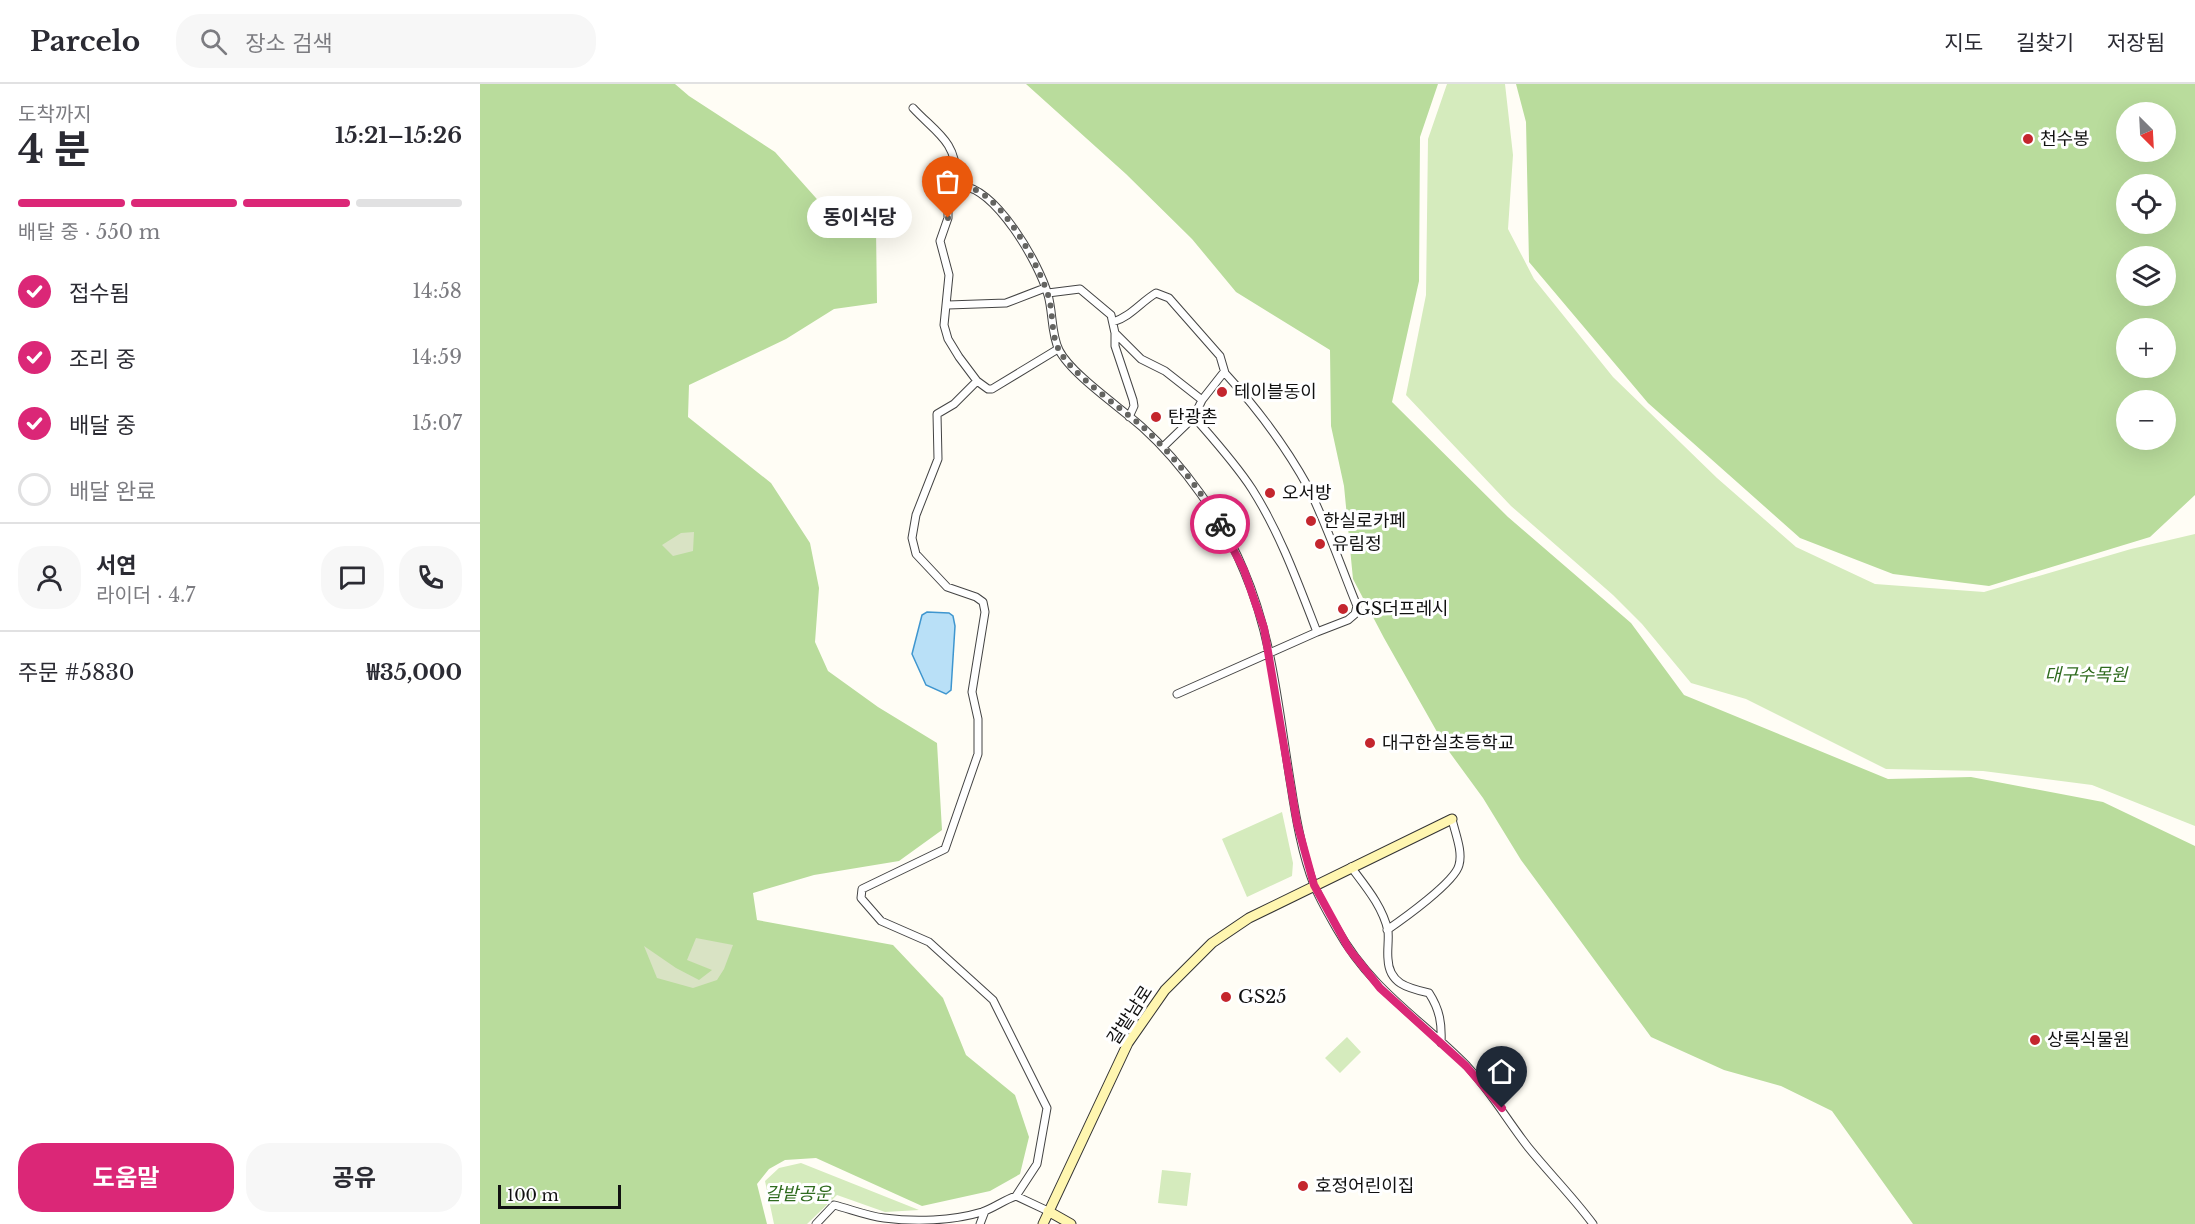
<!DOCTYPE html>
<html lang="ko">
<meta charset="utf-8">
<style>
:root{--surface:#fff;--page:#f7f7f7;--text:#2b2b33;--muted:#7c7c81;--line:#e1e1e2;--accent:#db2777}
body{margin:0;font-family:"Libre Baskerville","Noto Sans KR",serif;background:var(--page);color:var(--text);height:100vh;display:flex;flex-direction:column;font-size:22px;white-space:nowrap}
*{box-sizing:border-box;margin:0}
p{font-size:20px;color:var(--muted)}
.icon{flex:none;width:33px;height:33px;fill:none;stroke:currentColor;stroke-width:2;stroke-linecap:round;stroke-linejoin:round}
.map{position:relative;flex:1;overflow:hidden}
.sheet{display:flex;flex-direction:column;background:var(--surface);width:480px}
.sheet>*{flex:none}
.needle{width:39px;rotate:156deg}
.controls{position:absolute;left:1636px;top:18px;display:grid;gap:12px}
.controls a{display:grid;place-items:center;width:60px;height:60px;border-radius:50%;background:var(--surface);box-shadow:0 6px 24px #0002;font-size:30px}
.scale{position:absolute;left:18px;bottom:15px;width:123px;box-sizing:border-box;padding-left:6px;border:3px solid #111;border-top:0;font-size:16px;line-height:21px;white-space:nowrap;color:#111;-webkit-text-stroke:4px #fff;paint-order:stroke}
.pin{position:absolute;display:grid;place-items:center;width:51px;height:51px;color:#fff;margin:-62px -26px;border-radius:50% 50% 50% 0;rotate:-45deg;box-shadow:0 0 6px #0007}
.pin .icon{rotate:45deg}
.courier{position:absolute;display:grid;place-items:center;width:60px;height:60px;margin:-30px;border:4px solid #db2777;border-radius:50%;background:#fff;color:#222;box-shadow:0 2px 8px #0007}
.bubble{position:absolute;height:42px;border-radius:21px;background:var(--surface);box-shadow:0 6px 24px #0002;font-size:20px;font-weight:700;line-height:42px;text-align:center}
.headline em{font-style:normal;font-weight:700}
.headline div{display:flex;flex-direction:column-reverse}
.headline{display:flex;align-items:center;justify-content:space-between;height:102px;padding:0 18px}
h1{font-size:39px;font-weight:700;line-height:45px}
.bar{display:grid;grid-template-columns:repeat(4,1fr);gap:9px 6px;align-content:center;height:72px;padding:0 18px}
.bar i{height:8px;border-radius:4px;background:var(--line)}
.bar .active{background:var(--accent)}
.bar p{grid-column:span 4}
.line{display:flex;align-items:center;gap:15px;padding:0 18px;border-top:2px solid var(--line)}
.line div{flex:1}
.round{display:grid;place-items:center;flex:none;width:63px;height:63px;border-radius:24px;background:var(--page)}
ol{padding:0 18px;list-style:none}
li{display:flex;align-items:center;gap:18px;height:66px}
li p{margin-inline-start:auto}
li .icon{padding:6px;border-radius:50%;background:var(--accent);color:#fff;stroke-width:4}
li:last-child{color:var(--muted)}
li i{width:33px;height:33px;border:3px solid var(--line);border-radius:50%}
.button{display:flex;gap:12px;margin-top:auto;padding:12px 18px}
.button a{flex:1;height:69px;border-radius:24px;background:var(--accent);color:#fff;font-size:24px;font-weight:700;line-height:69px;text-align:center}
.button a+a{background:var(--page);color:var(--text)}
header{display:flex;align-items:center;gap:36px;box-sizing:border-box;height:84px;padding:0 30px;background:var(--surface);border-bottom:2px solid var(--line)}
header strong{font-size:28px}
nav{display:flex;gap:33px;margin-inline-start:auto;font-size:21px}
.search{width:420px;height:54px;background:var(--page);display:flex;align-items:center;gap:15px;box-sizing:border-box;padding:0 21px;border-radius:24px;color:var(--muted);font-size:22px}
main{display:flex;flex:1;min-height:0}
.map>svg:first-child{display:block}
.green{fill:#d5ebbd}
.forest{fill:#b9dc9c;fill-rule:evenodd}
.cemetery{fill:#d9e3c4}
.water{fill:#b9e0f7;stroke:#3f96cf;stroke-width:1.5}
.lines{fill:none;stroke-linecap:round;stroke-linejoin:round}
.street-casing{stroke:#444;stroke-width:9}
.secondary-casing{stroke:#333;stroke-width:11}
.street{stroke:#fff;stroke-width:7}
.secondary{stroke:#fff6b0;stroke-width:9}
.done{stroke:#646461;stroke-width:6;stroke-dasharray:0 10.8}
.route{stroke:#db2777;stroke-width:8}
.poi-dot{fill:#c4262e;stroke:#fff;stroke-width:2}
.labels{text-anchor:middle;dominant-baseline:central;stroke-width:6;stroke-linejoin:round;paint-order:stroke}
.poi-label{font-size:18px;fill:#111;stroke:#fff;text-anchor:start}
.park-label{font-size:18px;font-style:italic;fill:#2f6b1f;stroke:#fff}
.street-label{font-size:18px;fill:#111;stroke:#fff}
</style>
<header>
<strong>Parcelo</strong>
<div class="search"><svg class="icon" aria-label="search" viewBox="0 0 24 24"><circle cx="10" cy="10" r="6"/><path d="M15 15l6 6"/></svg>장소 검색</div>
<nav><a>지도</a><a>길찾기</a><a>저장됨</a></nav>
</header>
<main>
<section class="sheet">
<div class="headline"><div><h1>4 분</h1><p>도착까지</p></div><em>15:21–15:26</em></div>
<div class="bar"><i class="active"></i><i class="active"></i><i class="active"></i><i></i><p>배달 중 · 550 m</p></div>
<ol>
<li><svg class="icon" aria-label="check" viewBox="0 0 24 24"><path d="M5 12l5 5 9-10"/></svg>접수됨<p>14:58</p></li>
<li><svg class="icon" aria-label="check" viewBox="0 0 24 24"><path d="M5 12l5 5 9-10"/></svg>조리 중<p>14:59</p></li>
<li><svg class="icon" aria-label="check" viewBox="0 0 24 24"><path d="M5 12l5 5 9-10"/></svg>배달 중<p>15:07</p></li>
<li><i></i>배달 완료</li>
</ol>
<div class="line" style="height:108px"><a class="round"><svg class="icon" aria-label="person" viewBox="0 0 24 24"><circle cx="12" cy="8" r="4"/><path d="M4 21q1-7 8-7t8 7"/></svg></a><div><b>서연</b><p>라이더 · 4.7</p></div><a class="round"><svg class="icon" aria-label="chat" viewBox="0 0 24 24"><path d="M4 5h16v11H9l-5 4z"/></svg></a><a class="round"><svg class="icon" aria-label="phone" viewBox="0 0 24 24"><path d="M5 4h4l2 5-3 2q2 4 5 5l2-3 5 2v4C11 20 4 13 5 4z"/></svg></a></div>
<div class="line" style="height:78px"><div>주문 #5830</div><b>₩35,000</b></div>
<div class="button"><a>도움말</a><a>공유</a></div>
</section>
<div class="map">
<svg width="1715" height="1140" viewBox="0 0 1715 1140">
<rect width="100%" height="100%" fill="#fffdf5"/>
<!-- green -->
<path class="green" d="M967 0H1025L1033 71 1028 145 1054 195 1133 293 1237 394 1316 463 1395 500 1504 508 1651 465 1715 450V742L1612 701 1503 687 1406 685 1266 615 1211 599 1162 540 1133 511 1031 422 926 311 946 211 948 55Z
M802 728 813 779 812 792 767 813 742 755Z
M867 953 881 968 860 989 845 974Z
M321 1079 439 1126 405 1128 357 1111 327 1140H294L285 1097 299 1084Z
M682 1086 711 1089 707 1122 678 1119Z"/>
<!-- forest -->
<path class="forest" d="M0 0H195L209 12 295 68 352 132 396 144 397 219 354 225 306 255 209 301 208 333 291 399 330 459 339 504 335 558 348 587 398 623 457 659 462 746 419 777 334 791 273 809 277 836 413 861 463 914 486 971 535 1011 549 1053 540 1090 510 1107 442 1122 336 1074 305 1076 289 1085 277 1100 287 1140H0Z
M546 0H958L940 53 939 197 912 318 1028 433 1151 539 1204 611 1408 695 1491 693 1623 718 1715 762V1140H1433L1352 1027 1301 1002 1244 986 1171 953 1041 776 1003 714 965 662 904 554 873 495 864 402 851 342 850 266 756 208 712 155 646 90Z
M1036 0H1715V411L1670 453 1509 502 1413 490 1320 454 1168 319 1049 178 1046 38ZM1647 28H1686V68H1647ZM1647 100H1686V140H1647ZM1647 172H1686V212H1647ZM1647 244H1686V284H1647ZM1647 316H1686V356H1647Z"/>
<!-- cemetery -->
<path class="cemetery" d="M214 448 213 467 193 472 182 461 201 449Z
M216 854 253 861 244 885 237 896 213 904 177 894 164 862 196 884 219 896 232 886 207 876Z"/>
<!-- water -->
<path class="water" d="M447 528 469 529 473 532 475 542 471 606 466 610 446 601 432 570 442 531Z"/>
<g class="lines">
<!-- street casing -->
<g class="street-casing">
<path id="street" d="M433 24C455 48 477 57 476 94
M453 105a14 14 0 1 1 28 0a14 14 0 1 1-28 0Z
M481 102C516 104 559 179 568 211 573 228 571 250 579 266 591 290 641 324 662 343 702 379 744 437 764 487 793 554 799 630 811 702 816 735 822 770 834 801 840 816 849 831 857 845 892 907 940 934 987 982 1011 1008 1027 1036 1048 1063 1069 1089 1093 1113 1113 1140
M468 119V134L460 157 469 191 464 241 468 255 479 273 497 297 508 305H512L578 265
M568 209 600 205 631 231 635 249 661 275 685 287 722 316
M468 221 526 219 565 204
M633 238C650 233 661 218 676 209L689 214 740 272 745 289
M635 249V262L653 316 654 322 649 333
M497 297 474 320 457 330 458 375 436 431 432 454 436 470 467 503 496 513 503 518 505 528 492 608 498 635V670L465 765 382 805 381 814 401 837 449 858 513 916 567 1024 557 1080 536 1112
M714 333C734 356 755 379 772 405 800 449 818 499 837 548
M683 363 714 333 722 316 744 288C776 323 805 361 828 403 847 441 861 483 877 522L875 530 868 536 837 548 697 610
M871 783C886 803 903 823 908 847 909 856 907 866 908 875 909 900 928 904 949 909 960 926 962 940 961 959
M907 846C923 835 975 798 979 781 983 767 975 749 972 735
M336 1140 354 1121C370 1125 387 1132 404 1134 435 1138 472 1137 502 1128 514 1124 524 1116 536 1112L568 1127
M500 1140 505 1127"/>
</g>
<!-- secondary casing -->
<g class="secondary-casing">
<path id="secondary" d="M568 1127 591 1140
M563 1140 648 959 685 906 732 859 769 834 972 735"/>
</g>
<!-- street -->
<use href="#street" class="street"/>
<!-- secondary -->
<use href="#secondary" class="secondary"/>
</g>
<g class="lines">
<!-- done -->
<path class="done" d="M468 134V119C477 117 481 111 481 102 518 103 556 176 567 208 574 225 570 249 579 266 591 290 641 324 663 343 692 370 720 405 740 440"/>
<!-- route -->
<path class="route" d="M740 440 764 486 784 544 817 739 834 801 869 865 900 904 986 982 1022 1024"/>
</g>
<!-- markers -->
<g class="poi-dot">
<circle cx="1548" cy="55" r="6"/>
<circle cx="742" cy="308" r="6"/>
<circle cx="676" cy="333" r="6"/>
<circle cx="790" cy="409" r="6"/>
<circle cx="831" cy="437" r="6"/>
<circle cx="840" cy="460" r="6"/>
<circle cx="863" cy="525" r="6"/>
<circle cx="890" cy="659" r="6"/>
<circle cx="746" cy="913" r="6"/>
<circle cx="1555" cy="956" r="6"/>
<circle cx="823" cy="1102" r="6"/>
</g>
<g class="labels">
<!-- poi labels -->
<g class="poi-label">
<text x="1560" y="55">천수봉</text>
<text x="754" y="308">테이블동이</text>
<text x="688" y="333">탄광촌</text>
<text x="802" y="409">오서방</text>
<text x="843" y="437">한실로카페</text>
<text x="852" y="460">유림정</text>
<text x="875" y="525">GS더프레시</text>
<text x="902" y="659">대구한실초등학교</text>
<text x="758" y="913">GS25</text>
<text x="1567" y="956">상록식물원</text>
<text x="835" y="1102">호정어린이집</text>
</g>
<!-- park labels -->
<g class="park-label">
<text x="1606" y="591">대구수목원</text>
<text x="318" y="1110">갈밭공운</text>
</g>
<!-- street labels -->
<g class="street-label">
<text transform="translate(650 931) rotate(-57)">갈밭남로</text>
</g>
</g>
</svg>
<div class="controls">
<a><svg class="needle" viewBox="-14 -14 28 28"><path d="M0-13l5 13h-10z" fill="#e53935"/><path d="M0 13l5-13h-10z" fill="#7c7c81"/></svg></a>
<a><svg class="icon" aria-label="locate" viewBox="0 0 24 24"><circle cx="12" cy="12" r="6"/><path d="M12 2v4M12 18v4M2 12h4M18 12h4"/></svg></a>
<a><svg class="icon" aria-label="layers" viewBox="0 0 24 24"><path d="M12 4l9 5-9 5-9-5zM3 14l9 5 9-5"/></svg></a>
<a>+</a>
<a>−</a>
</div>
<div class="scale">100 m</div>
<div class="pin" style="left:468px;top:134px;background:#ea580c"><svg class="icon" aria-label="bag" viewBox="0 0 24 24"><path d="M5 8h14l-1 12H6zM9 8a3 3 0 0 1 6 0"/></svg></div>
<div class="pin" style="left:1022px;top:1024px;background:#1f2937"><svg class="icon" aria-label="home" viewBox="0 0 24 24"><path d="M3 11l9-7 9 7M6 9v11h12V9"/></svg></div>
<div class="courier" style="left:740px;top:440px"><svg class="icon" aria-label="bike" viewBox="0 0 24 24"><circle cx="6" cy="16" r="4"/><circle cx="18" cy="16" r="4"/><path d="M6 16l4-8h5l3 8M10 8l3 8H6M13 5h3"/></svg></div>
<div class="bubble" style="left:327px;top:112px;width:105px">동이식당</div>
</div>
</main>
